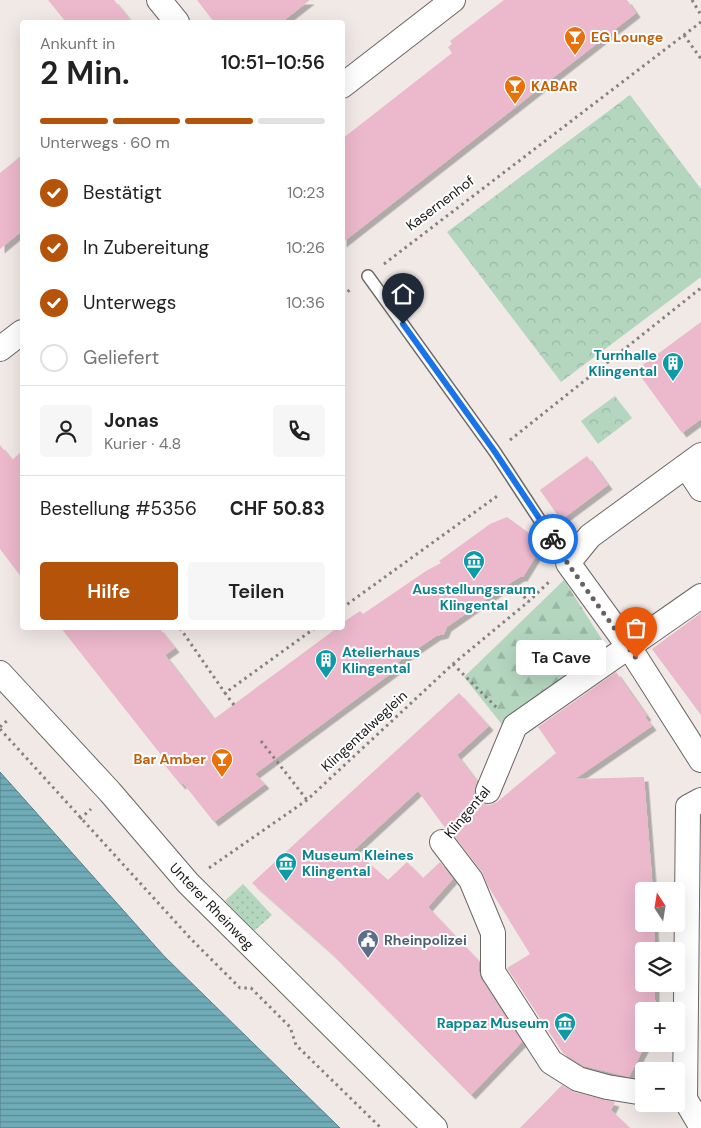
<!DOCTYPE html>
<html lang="de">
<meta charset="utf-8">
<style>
:root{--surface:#fff;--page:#f6f6f6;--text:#222;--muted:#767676;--line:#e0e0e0;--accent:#b45309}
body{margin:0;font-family:"DM Sans",sans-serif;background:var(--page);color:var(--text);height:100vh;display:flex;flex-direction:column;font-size:19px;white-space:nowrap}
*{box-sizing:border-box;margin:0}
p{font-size:16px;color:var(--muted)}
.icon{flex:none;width:28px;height:28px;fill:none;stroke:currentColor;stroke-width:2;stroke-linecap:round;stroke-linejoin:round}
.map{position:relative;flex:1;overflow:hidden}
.panel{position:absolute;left:20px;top:20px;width:325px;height:610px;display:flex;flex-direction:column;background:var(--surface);border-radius:5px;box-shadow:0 5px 20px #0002}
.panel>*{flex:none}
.needle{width:32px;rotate:348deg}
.controls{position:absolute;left:635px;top:882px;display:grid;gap:10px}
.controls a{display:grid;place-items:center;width:50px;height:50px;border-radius:5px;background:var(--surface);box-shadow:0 5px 20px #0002;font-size:25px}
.pin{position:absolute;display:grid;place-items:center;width:42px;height:42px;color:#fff;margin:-51px -21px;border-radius:50% 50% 50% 0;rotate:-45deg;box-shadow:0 0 5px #0007}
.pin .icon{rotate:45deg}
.courier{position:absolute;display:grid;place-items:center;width:50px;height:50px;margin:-25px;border:4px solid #1a73e8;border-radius:50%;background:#fff;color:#222;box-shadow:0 1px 6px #0007}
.bubble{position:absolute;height:35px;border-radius:5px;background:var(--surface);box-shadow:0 5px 20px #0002;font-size:16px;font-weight:600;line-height:35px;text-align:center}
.head em{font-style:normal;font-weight:600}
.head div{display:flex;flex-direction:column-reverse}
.head{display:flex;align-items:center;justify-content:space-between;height:85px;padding:0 20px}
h1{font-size:32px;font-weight:600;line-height:38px}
.bar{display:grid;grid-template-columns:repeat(4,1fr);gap:8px 5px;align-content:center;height:60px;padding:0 20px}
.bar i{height:6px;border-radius:4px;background:var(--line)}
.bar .current{background:var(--accent)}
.bar p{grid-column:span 4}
.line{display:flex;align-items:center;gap:12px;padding:0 20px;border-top:1px solid var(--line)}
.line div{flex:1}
.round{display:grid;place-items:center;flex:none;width:52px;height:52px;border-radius:5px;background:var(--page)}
ol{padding:0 20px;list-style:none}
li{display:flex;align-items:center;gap:15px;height:55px}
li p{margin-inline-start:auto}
li .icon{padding:5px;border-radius:50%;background:var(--accent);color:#fff;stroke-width:4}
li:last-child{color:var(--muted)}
li i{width:28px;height:28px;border:2px solid var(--line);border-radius:50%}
.primary-button{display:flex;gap:10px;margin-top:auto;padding:10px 20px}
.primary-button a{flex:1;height:58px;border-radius:5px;background:var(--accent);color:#fff;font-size:20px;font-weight:600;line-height:58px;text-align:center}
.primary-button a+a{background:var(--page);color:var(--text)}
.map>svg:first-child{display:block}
.grass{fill:url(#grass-dots)}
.forest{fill:url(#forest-firs)}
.park{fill:url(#park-crowns)}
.water{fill:url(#water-rules);stroke:#568087}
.building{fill:#ecb8cb;filter:url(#shadow)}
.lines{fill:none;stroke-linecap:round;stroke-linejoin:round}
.lane-casing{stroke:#6d6764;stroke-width:14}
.street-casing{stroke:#6d6764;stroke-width:26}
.path{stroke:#86817f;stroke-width:3;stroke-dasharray:2.5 4;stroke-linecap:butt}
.lane{stroke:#fff;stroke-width:11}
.street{stroke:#fff;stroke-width:24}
.done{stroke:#65615f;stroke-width:5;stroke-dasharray:0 9}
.route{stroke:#1a73e8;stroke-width:6}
.labels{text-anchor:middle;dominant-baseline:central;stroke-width:4;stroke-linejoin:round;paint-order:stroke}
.food-label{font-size:14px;font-weight:bold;fill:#c56008;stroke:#fff;text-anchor:start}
.street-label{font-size:14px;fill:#1a1817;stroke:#fff}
.culture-label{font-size:14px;font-weight:bold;fill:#0d838f;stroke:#fff;text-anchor:end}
.service-label{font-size:14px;font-weight:bold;fill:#4e5e75;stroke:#fff;text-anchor:start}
</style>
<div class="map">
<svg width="701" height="1128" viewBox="0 0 701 1128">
<defs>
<pattern id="grass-dots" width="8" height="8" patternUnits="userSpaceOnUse" patternTransform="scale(1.25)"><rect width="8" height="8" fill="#b4d6bf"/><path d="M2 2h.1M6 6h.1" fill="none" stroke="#9ab7a3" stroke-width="1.8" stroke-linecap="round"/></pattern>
<pattern id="forest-firs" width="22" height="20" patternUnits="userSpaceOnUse" patternTransform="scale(1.25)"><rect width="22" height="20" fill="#b4d6bf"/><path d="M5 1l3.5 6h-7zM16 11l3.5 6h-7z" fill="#9ab7a3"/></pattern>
<pattern id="park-crowns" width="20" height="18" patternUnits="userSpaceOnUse" patternTransform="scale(1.25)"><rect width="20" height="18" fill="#b4d6bf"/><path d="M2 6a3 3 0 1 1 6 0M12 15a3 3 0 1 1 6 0" fill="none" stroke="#9ab7a3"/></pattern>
<pattern id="water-rules" width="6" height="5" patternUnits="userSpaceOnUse" patternTransform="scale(1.25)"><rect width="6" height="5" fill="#6facb7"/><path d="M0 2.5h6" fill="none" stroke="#5a8b94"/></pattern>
<filter id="shadow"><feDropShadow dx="4.5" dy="4.5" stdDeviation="0" flood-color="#0004"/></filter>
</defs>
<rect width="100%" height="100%" fill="#f0e9e6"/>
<!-- grass -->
<path class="grass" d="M243 884 272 915 254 931 225 901Z"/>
<!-- forest -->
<path class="forest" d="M564 580 608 649 504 727 464 677Z"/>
<!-- park -->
<path class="park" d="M630 95 701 189V277L561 382 447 232Z
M615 396 632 418 598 444 581 421Z"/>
<!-- water -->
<path class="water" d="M0 772 164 956 340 1128H0Z"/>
<!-- building -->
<path class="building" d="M48 0H114L132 22H66Z
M197 0H310L282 22H214Z
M504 0H627L636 13 342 243V139L452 53 448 47 452 44 450 41Z
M22 155V231L0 249V173Z
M701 322V419L682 433 636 370Z
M0 445 12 460 22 451V578L0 549Z
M587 456 608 485 561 520 540 490Z
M507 517 529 533 536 556 523 577H520L507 585 447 627 444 634 436 636 398 662 401 666 255 774 265 784 214 822 183 783 181 785 159 758 162 756 61 628H159L175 648 165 655 214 719 337 628H342V623L360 611 363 614 426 571 441 563 439 561 490 524Z
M701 613V715L652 649Z
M616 672 647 716 645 717 652 726 575 779 644 777 653 891H644V924H654L655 951H644V984H655V1000H656L655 1011H644V1044H646L629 1077 584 1066 563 1053 507 968 530 954 488 886 482 872 453 834 446 829 418 791 354 850 388 880 407 862 423 878 440 862 453 879 428 907 479 961V972L481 979 522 1042 471 1095 331 953 252 883 459 693 489 726 457 755 477 781 474 792 477 799 483 804 490 805 497 802 556 753 538 727Z
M562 1085 574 1092 615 1102 611 1110 630 1128H520Z"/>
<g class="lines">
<!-- lane casing -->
<g class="lane-casing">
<path id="lane" d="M368 276 495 452 568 563"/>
</g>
<!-- street casing -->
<g class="street-casing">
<path id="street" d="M159 0 177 22
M342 86 453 0
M0 349 22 332
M701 455 590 536 568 563 629 647 701 760
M686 466 701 489
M0 673 110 792 188 883 435 1128
M488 791 515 726 701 596
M442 842 471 880 493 933V972L551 1062 578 1079 607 1087 644 1093
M685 1099 688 807 701 800
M685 1099 701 1126"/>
</g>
<!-- path -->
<path class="path" d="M692 0 701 15
M684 35 701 59
M384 264 701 22
M342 295 353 288
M510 440 701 288
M520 591 528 602
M342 608 500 494
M180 628 225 693
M453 664 497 708
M234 705 225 693 315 628
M0 727 9 719
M0 729 191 939 240 988H251L290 1027 296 1045 381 1128
M261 741 307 800
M80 819 91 809
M458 824 471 810
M209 868 307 800 453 664 528 602 550 581"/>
<!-- lane -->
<use href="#lane" class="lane"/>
<!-- street -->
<use href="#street" class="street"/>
</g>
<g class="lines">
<!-- done -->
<path class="done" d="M553 539 568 564 636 658"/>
<!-- route -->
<path class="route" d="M403 324 495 452 553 539"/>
</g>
<!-- icons -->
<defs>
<g id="bar-pin" transform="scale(1.125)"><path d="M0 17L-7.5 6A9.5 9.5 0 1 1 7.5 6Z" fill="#e8710a" stroke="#fff"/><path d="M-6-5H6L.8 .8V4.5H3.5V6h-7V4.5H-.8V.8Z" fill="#fff"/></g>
<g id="building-pin" transform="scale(1.125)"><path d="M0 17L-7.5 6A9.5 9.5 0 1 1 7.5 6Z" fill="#0f9aa8" stroke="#fff"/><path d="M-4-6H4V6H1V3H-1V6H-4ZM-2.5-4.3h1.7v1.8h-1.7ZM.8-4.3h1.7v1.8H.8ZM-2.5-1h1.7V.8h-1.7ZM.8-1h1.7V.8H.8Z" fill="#fff"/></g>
<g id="museum-pin" transform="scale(1.125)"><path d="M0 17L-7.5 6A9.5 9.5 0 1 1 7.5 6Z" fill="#0f9aa8" stroke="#fff"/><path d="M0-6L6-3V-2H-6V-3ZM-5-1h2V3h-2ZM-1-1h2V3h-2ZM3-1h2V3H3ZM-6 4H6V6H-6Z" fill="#fff"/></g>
<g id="civic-pin" transform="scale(1.125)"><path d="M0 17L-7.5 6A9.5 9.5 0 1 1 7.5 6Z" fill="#5c6f8a" stroke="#fff"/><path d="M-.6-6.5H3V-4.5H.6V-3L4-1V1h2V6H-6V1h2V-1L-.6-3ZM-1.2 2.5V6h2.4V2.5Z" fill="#fff"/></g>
</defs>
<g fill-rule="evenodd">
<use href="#bar-pin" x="575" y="37"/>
<use href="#bar-pin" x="515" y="86"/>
<use href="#building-pin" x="673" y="363"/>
<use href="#museum-pin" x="474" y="561"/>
<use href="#building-pin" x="326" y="660"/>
<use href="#bar-pin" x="222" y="759"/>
<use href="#museum-pin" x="286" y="863"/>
<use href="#civic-pin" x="368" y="940"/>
<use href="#museum-pin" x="565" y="1023"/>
</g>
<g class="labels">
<!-- food labels -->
<g class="food-label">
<text x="591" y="37">EG Lounge</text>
<text x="531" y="86">KABAR</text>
<text x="206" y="759" text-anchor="end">Bar Amber</text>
</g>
<!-- street labels -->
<g class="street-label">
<text transform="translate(440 203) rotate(-37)">Kasernenhof</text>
<text transform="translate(364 731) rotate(-43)">Klingentalweglein</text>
<text transform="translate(467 812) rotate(-50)">Klingental</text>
<text transform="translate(212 906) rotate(46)">Unterer Rheinweg</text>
</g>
<!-- culture labels -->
<g class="culture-label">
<text x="657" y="355">Turnhalle<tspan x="657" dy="16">Klingental</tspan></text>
<text x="474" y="589" text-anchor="middle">Ausstellungsraum<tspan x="474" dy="16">Klingental</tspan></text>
<text x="342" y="652" text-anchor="start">Atelierhaus<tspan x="342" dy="16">Klingental</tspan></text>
<text x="302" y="855" text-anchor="start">Museum Kleines<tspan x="302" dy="16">Klingental</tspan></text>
<text x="549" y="1023">Rappaz Museum</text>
</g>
<!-- service labels -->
<g class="service-label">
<text x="384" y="940">Rheinpolizei</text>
</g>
</g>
</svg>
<div class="controls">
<a><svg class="needle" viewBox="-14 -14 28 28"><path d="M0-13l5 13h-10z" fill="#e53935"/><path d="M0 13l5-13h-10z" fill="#767676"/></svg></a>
<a><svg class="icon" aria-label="layers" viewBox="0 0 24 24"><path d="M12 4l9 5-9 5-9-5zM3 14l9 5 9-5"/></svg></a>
<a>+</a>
<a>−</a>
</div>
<div class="pin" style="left:636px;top:658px;background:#ea580c"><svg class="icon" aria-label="bag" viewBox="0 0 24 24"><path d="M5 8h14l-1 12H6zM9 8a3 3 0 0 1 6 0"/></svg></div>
<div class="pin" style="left:403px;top:324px;background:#1f2937"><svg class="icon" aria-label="home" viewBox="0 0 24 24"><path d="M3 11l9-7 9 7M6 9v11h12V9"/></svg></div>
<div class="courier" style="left:553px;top:539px"><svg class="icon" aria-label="bike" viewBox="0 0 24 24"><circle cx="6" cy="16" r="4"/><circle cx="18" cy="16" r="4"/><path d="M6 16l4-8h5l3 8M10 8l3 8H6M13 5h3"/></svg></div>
<div class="bubble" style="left:516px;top:640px;width:90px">Ta Cave</div>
<section class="panel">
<div class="head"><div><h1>2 Min.</h1><p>Ankunft in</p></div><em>10:51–10:56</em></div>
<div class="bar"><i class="current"></i><i class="current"></i><i class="current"></i><i></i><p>Unterwegs · 60 m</p></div>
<ol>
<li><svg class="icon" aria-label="check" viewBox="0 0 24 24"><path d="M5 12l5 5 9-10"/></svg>Bestätigt<p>10:23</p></li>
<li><svg class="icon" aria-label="check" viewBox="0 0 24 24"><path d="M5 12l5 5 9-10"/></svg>In Zubereitung<p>10:26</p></li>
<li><svg class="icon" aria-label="check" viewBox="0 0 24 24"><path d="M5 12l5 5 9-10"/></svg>Unterwegs<p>10:36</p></li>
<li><i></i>Geliefert</li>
</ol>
<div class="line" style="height:90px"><a class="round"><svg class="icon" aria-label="person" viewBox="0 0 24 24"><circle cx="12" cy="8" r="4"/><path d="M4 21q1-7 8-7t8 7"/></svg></a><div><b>Jonas</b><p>Kurier · 4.8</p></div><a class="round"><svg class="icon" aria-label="phone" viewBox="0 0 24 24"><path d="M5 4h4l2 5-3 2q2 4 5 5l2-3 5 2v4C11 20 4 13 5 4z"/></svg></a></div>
<div class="line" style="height:65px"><div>Bestellung #5356</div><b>CHF 50.83</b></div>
<div class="primary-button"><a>Hilfe</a><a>Teilen</a></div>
</section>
</div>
